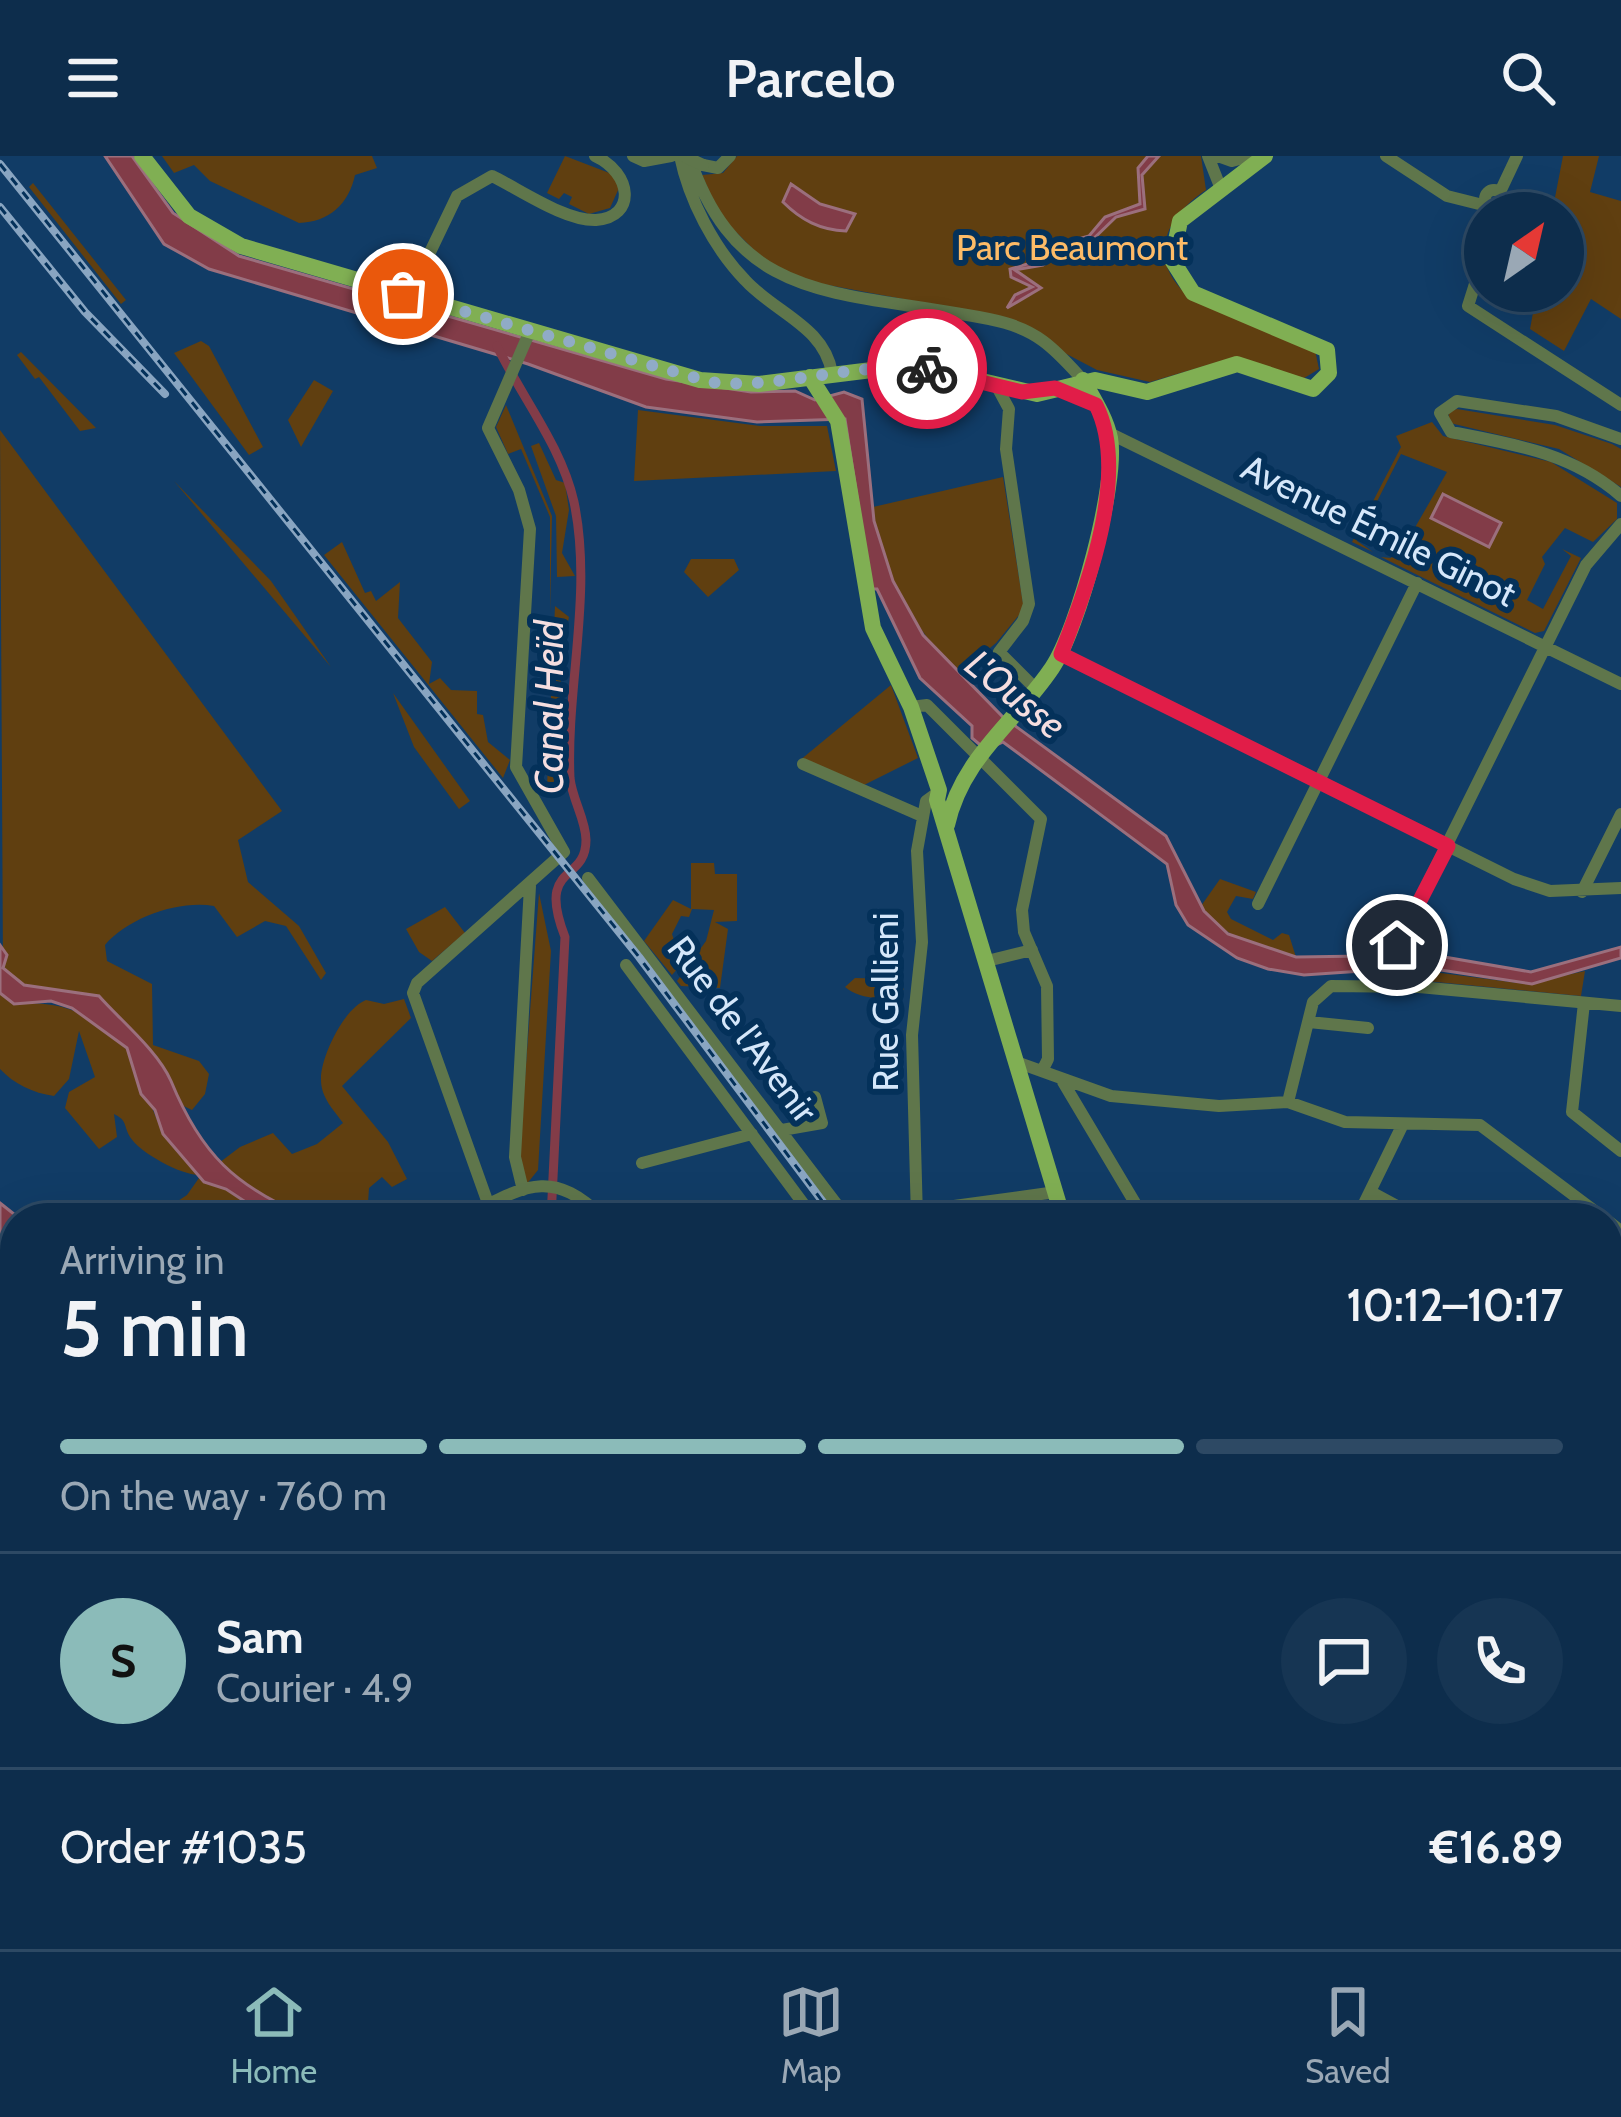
<!DOCTYPE html>
<meta charset="utf-8">
<style>
:root{--surface:#0d2d4c;--page:#163553;--text:#f1f3f6;--muted:#9aa8b5;--line:#2d4964;--accent:#8bbbb9}
body{margin:0;font-family:Cabin,sans-serif;background:var(--page);color:var(--text);height:100vh;display:flex;flex-direction:column;font-size:45px;white-space:nowrap}
*{box-sizing:border-box;margin:0}
p{font-size:39px;color:var(--muted)}
.icon{flex:none;width:66px;height:66px;fill:none;stroke:currentColor;stroke-width:2;stroke-linecap:round;stroke-linejoin:round}
.map{position:relative;flex:1;overflow:hidden}
.panel{position:absolute;left:0px;top:1047px;width:1623px;height:747px;display:flex;flex-direction:column;background:var(--surface);border-radius:48px 48px 0 0;box-shadow:0 12px 48px #0002,0 0 0 3px var(--line)}
.panel>*{flex:none}
.needle{width:78px;rotate:34deg}
.tools{position:absolute;left:1464px;top:36px;display:grid;gap:24px}
.tools a{display:grid;place-items:center;width:120px;height:120px;border-radius:50%;background:var(--surface);box-shadow:0 12px 48px #0002,0 0 0 3px var(--line);font-size:60px}
.pin{position:absolute;display:grid;place-items:center;width:102px;height:102px;color:#fff;margin:-51px;border:6px solid #fff;border-radius:50%;box-shadow:0 3px 12px #0007}
.courier{position:absolute;display:grid;place-items:center;width:120px;height:120px;margin:-60px;border:9px solid #e11d48;border-radius:50%;background:#fff;color:#222;box-shadow:0 3px 15px #0007}
.summary em{font-style:normal;font-weight:600}
.summary div{display:flex;flex-direction:column-reverse}
.summary{display:flex;align-items:center;justify-content:space-between;height:204px;padding:0 60px}
h1{font-size:78px;font-weight:600;line-height:90px}
.bar{display:grid;grid-template-columns:repeat(4,1fr);gap:18px 12px;align-content:center;height:144px;padding:0 60px}
.bar i{height:15px;border-radius:9px;background:var(--line)}
.bar .on{background:var(--accent)}
.bar p{grid-column:span 4}
.line{display:flex;align-items:center;gap:30px;padding:0 60px;border-top:3px solid var(--line)}
.line div{flex:1}
.round{display:grid;place-items:center;flex:none;width:126px;height:126px;border-radius:63px;background:var(--page)}
header{display:flex;justify-content:space-between;align-items:center;height:156px;padding:0 60px;background:var(--surface);font-size:54px;font-weight:600}
.tabs{display:flex;justify-content:space-around;align-items:center;height:168px;border-top:3px solid var(--line);background:var(--surface);font-size:33px;color:var(--muted)}
.tabs a{display:grid;justify-items:center;gap:6px}
.tabs .on{color:var(--accent)}
.map>svg:first-child{display:block}
.green{fill:#603f10}
.water{fill:#823c48;stroke:#9b6f7d;stroke-width:3}
.lines{fill:none;stroke-linecap:round;stroke-linejoin:round}
.stream{stroke:#9b6f7d;stroke-width:3}
.canal{stroke:#823c48;stroke-width:9}
.minor{stroke:#5f764b;stroke-width:12}
.major{stroke:#80af53;stroke-width:16}
.rail-casing{stroke:#89a5c1;stroke-width:8}
.rail{stroke:#04315a;stroke-width:3;stroke-dasharray:9;stroke-linecap:butt}
.minor-bridge{stroke:#5f764b;stroke-width:12}
.done{stroke:#90abc6;stroke-width:12;stroke-dasharray:0 21.6}
.route{stroke:#e11d48;stroke-width:15}
.labels{text-anchor:middle;dominant-baseline:central;stroke-width:12;stroke-linejoin:round;paint-order:stroke}
.park-label{font-size:36px;fill:#fdbb67;stroke:#04315a}
.street-label{font-size:36px;fill:#d5e7fa;stroke:#04315a}
.water-label{font-size:39px;font-style:italic;fill:#f5dee0;stroke:#04315a}
</style>
<header><svg class="icon" aria-label="menu" viewBox="0 0 24 24"><path d="M4 6h16M4 12h16M4 18h16"/></svg>Parcelo<svg class="icon" aria-label="search" viewBox="0 0 24 24"><circle cx="10" cy="10" r="6"/><path d="M15 15l6 6"/></svg></header>
<div class="map">
<svg width="1621" height="1793" viewBox="0 0 1621 1793">
<rect width="100%" height="100%" fill="#113c66"/>
<!-- green -->
<path class="green" d="M162 0H372L377 12 355 19C349 48 329 66 299 67L210 25 194 9 174 17Z
M565 0 612 18 619 32 610 52 589 58 569 48 572 41 564 37 559 43 547 37Z
M737 0H1201L1206 34C1168 59 1146 100 1185 137L1315 194 1319 213 1301 224 1235 201 1150 226 1097 214 994 160 812 126 769 109 720 60 702 19 723 17Z
M1563 0H1599L1590 36 1621 45V163L1591 143 1564 195 1530 173 1537 135H1563V57H1552Z
M33 27 126 144 121 148 29 31Z
M201 185 209 190 263 291 249 299 174 197Z
M21 196 96 272 80 275 39 221 35 223 17 199Z
M314 224 333 235 301 291 288 264Z
M506 249 552 360 550 456V361L521 293 508 298 496 271Z
M1457 253 1555 269 1612 288 1621 293V331L1559 293 1450 267 1448 256Z
M638 254 760 270H827L836 315 634 325Z
M1432 266 1443 280 1551 306 1617 347V363L1593 386 1565 372 1542 401 1545 408 1527 444 1543 453 1571 400 1562 393 1581 402 1544 475 1535 477 1381 401 1391 402 1400 385 1406 387 1447 316 1401 298 1357 385 1373 396 1352 386 1401 291 1396 280Z
M0 274 282 655 238 684 248 726 299 770 326 817 321 824 286 770 265 765 237 781 214 750C178 744 128 762 105 789L107 805 152 828 153 889 199 905 209 918 205 938 192 954 175 946 170 923 99 840 24 829 3 811Z
M539 287 556 324 565 327 569 354 562 397 575 420 557 421 556 360 531 290Z
M1003 321 1024 453 996 487 957 519C916 471 877 416 873 351Z
M174 325 271 425 331 511Z
M342 386 365 437 371 435 376 445 400 426 398 462 432 506 429 528 440 522 451 534 477 535V558L483 559 488 586 510 604 503 622 324 399Z
M691 403H734L739 414 708 441 684 416Z
M555 450 569 461 562 492 557 628 547 631Z
M891 529 918 602 860 631 799 605Z
M393 537 470 645 459 653 414 591Z
M691 707H714L715 718H737V765L715 766 728 773 720 832 681 830 677 825 706 785 714 754 692 753 689 761 681 760 672 778 676 790 678 786 690 791 689 797 678 792 685 804 672 819 644 785 673 744 691 753Z
M1220 723 1256 736 1253 743 1236 740 1227 756 1231 763 1273 784 1282 777 1289 779 1296 801C1259 793 1224 782 1201 750Z
M539 737 551 795 538 1014 526 1029 518 1014Z
M445 751 465 777 432 805 419 796 406 773Z
M1402 812 1526 828 1585 815 1581 840 1416 824Z
M855 822 892 823 904 833C888 846 861 844 845 831Z
M0 837 14 848C59 844 92 856 124 890 130 896 156 962 162 975 170 991 187 1006 199 1019 181 1019 140 997 130 981 123 969 128 965 114 958L117 981 99 993 65 952 69 936 95 921 79 875 69 923 54 940C33 937 14 928 0 913Z
M404 843 411 862 342 930 388 986 407 1023 392 1031 382 1021 369 1032 367 1062H152L187 1039 199 1022 240 991 273 977 292 998 317 988 343 967C334 954 321 942 321 924 320 902 344 852 366 844L384 848Z
M0 1144 15 1154V1397L0 1374Z
M1608 1731 1621 1737V1793H1299L1294 1779H1608Z"/>
<!-- water -->
<path class="water" d="M105 0H132L173 57 239 100 666 223 751 236 795 235 815 244 844 236 862 243 874 365 893 425 923 479 1003 561 1166 680 1204 755 1228 778 1296 801 1433 799 1531 816 1621 791V802L1532 828 1421 811 1304 819 1268 813 1237 802 1188 769 1176 749 1167 708 1003 586 986 594 972 582V570L920 522 877 433H871L845 263 757 266 646 251 528 208 209 113 164 88Z
M1148 0H1159L1142 19 1145 53 1116 61 1089 87 1066 92 1043 109 1015 114 1041 132 1007 152 1015 139 1032 131 1011 121 1010 113 1045 103 1067 86 1089 80 1105 61 1140 48 1138 12Z
M791 28 820 48 855 58 846 75C820 74 801 64 783 46Z
M1443 338 1501 367 1489 391 1431 362Z
M0 789 7 799 3 812 24 829 99 840C120 864 158 895 171 925 201 998 235 1031 310 1062H270L226 1033 204 1026 163 978 155 954 141 938 127 892 72 852 51 845 14 848 0 837Z
M0 1047 19 1062H15V1154L0 1144Z
M1005 1779H1107L1114 1793H1018Z"/>
<g class="lines">
<!-- stream -->
<path class="stream" d="M539 1779 565 1793"/>
<!-- canal -->
<path class="canal" d="M497 190C522 242 561 289 574 346 593 437 566 531 570 622 572 643 586 664 586 684 586 728 536 706 565 781L551 1062"/>
<!-- minor -->
<path class="minor" d="M633 0 644 5 671 0
M680 0C689 44 714 92 745 124 775 157 824 170 832 217
M689 0C736 141 828 135 955 157 985 162 1018 166 1043 185 1058 196 1071 211 1083 224
M1208 0 1221 33
M1218 0 1232 5 1250 0
M1386 0 1447 40 1487 50
M703 9 718 12 730 0
M1485 43a9 9 0 1 1 18 0a9 9 0 1 1-18 0Z
M1500 36 1517 0
M1485 96 1468 150 1621 249
M409 140 457 40 492 20C521 34 565 65 596 64 637 61 632 17 595 0
M996 229 1009 253 1006 293 1029 448 1023 465 999 496 1036 533
M1109 277 1621 528
M1621 283 1556 260 1457 245 1440 257 1451 276C1513 288 1572 297 1621 340
M1061 498 1514 723 1550 735 1621 732
M911 551 927 549 1041 663 1022 754 1024 776 1047 830 1048 903 1043 913
M803 608 922 660
M588 722 847 1062
M1582 736 1621 658
M1258 748 1417 427
M987 805 1032 794
M626 809 814 1062
M1395 829 1397 789 1586 409 1621 368
M1584 847 1572 956 1621 995
M1309 866 1368 872
M1016 906 1111 940 1219 950 1288 946 1345 966 1480 969 1604 1062
M1063 926 1144 1062
M1288 946 1313 846 1331 830 1419 831 1621 850
M782 974 822 967 815 941
M642 1007 752 978
M523 1034 515 1001 530 730
M1371 1036 1397 1050
M489 1050 413 837 417 827 564 696 516 611 530 373 519 334 488 272 530 175
M917 1055 1056 1036
M461 1062C522 1032 550 1009 603 1062
M917 1062 912 879 922 786 917 695 926 645 937 637
M1357 1062 1402 970
M1608 1065 1621 1075
M1608 1222H1621
M1608 1317 1621 1315
M0 1488 15 1479
M1608 1530 1621 1538
M0 1570 15 1573
M0 1641 15 1650
M1608 1721 1621 1729
M0 1724 15 1744
M42 1779 53 1793
M1471 1779 1492 1793
M312 1793 315 1779
M321 1793 347 1779
M1248 1793 1250 1779"/>
<!-- major -->
<path class="major" d="M142 0 189 60 241 90 700 224 759 228 896 211 939 215 1037 238 1095 224 1147 236 1237 208 1313 233 1329 217 1327 194 1193 137 1172 104 1180 65 1265 0
M810 221 838 265 873 472 911 551 939 634 937 644 1063 1062
M947 669C962 601 1015 567 1052 512 1078 474 1118 327 1110 282 1106 262 1093 242 1083 224
M903 1779 920 1793
M1287 1779 1292 1793
M395 1793 424 1779"/>
<!-- rail casing -->
<g class="rail-casing">
<path id="rail" d="M0 8 639 801 835 1062
M0 51 85 156 165 238
M1267 1779 1271 1793"/>
</g>
<!-- rail -->
<use href="#rail" class="rail"/>
<!-- minor-bridge -->
<path class="minor-bridge" d="M684 0 703 9"/>
</g>
<g class="lines">
<!-- done -->
<path class="done" d="M403 138 710 226C783 234 853 205 927 213"/>
<!-- route -->
<path class="route" d="M927 213 1022 236 1055 232 1096 249C1130 317 1088 430 1061 498L1448 690 1397 789"/>
</g>
<g class="labels">
<!-- park labels -->
<g class="park-label">
<text x="1072" y="91">Parc Beaumont</text>
</g>
<!-- street labels -->
<g class="street-label">
<text transform="translate(1379 374) rotate(26)">Avenue Émile Ginot</text>
<text transform="translate(885 846) rotate(-90)">Rue Gallieni</text>
<text transform="translate(743 873) rotate(53)">Rue de l'Avenir</text>
</g>
<!-- water labels -->
<g class="water-label">
<text transform="translate(1016 538) rotate(39)">L'Ousse</text>
<text transform="translate(549 551) rotate(-90)">Canal Heïd</text>
</g>
</g>
</svg>
<div class="tools">
<a><svg class="needle" viewBox="-14 -14 28 28"><path d="M0-13l5 13h-10z" fill="#e53935"/><path d="M0 13l5-13h-10z" fill="#9aa8b5"/></svg></a>
</div>
<div class="pin" style="left:403px;top:138px;background:#ea580c"><svg class="icon" aria-label="bag" viewBox="0 0 24 24"><path d="M5 8h14l-1 12H6zM9 8a3 3 0 0 1 6 0"/></svg></div>
<div class="pin" style="left:1397px;top:789px;background:#1f2937"><svg class="icon" aria-label="home" viewBox="0 0 24 24"><path d="M3 11l9-7 9 7M6 9v11h12V9"/></svg></div>
<div class="courier" style="left:927px;top:213px"><svg class="icon" aria-label="bike" viewBox="0 0 24 24"><circle cx="6" cy="16" r="4"/><circle cx="18" cy="16" r="4"/><path d="M6 16l4-8h5l3 8M10 8l3 8H6M13 5h3"/></svg></div>
<section class="panel">
<div class="summary"><div><h1>5 min</h1><p>Arriving in</p></div><em>10:12–10:17</em></div>
<div class="bar"><i class="on"></i><i class="on"></i><i class="on"></i><i></i><p>On the way · 760 m</p></div>
<div class="line" style="height:216px"><b class="round" style="background:var(--accent);color:#111">S</b><div><b>Sam</b><p>Courier · 4.9</p></div><a class="round"><svg class="icon" aria-label="chat" viewBox="0 0 24 24"><path d="M4 5h16v11H9l-5 4z"/></svg></a><a class="round"><svg class="icon" aria-label="phone" viewBox="0 0 24 24"><path d="M5 4h4l2 5-3 2q2 4 5 5l2-3 5 2v4C11 20 4 13 5 4z"/></svg></a></div>
<div class="line" style="height:156px"><div>Order #1035</div><b>€16.89</b></div>
</section>
</div>
<nav class="tabs">
<a class="on"><svg class="icon" aria-label="home" viewBox="0 0 24 24"><path d="M3 11l9-7 9 7M6 9v11h12V9"/></svg>Home</a>
<a><svg class="icon" aria-label="map" viewBox="0 0 24 24"><path d="M3 6l6-2 6 2 6-2v14l-6 2-6-2-6 2zM9 4v14M15 6v14"/></svg>Map</a>
<a><svg class="icon" aria-label="saved" viewBox="0 0 24 24"><path d="M7 4h10v16l-5-4-5 4z"/></svg>Saved</a>
</nav>
